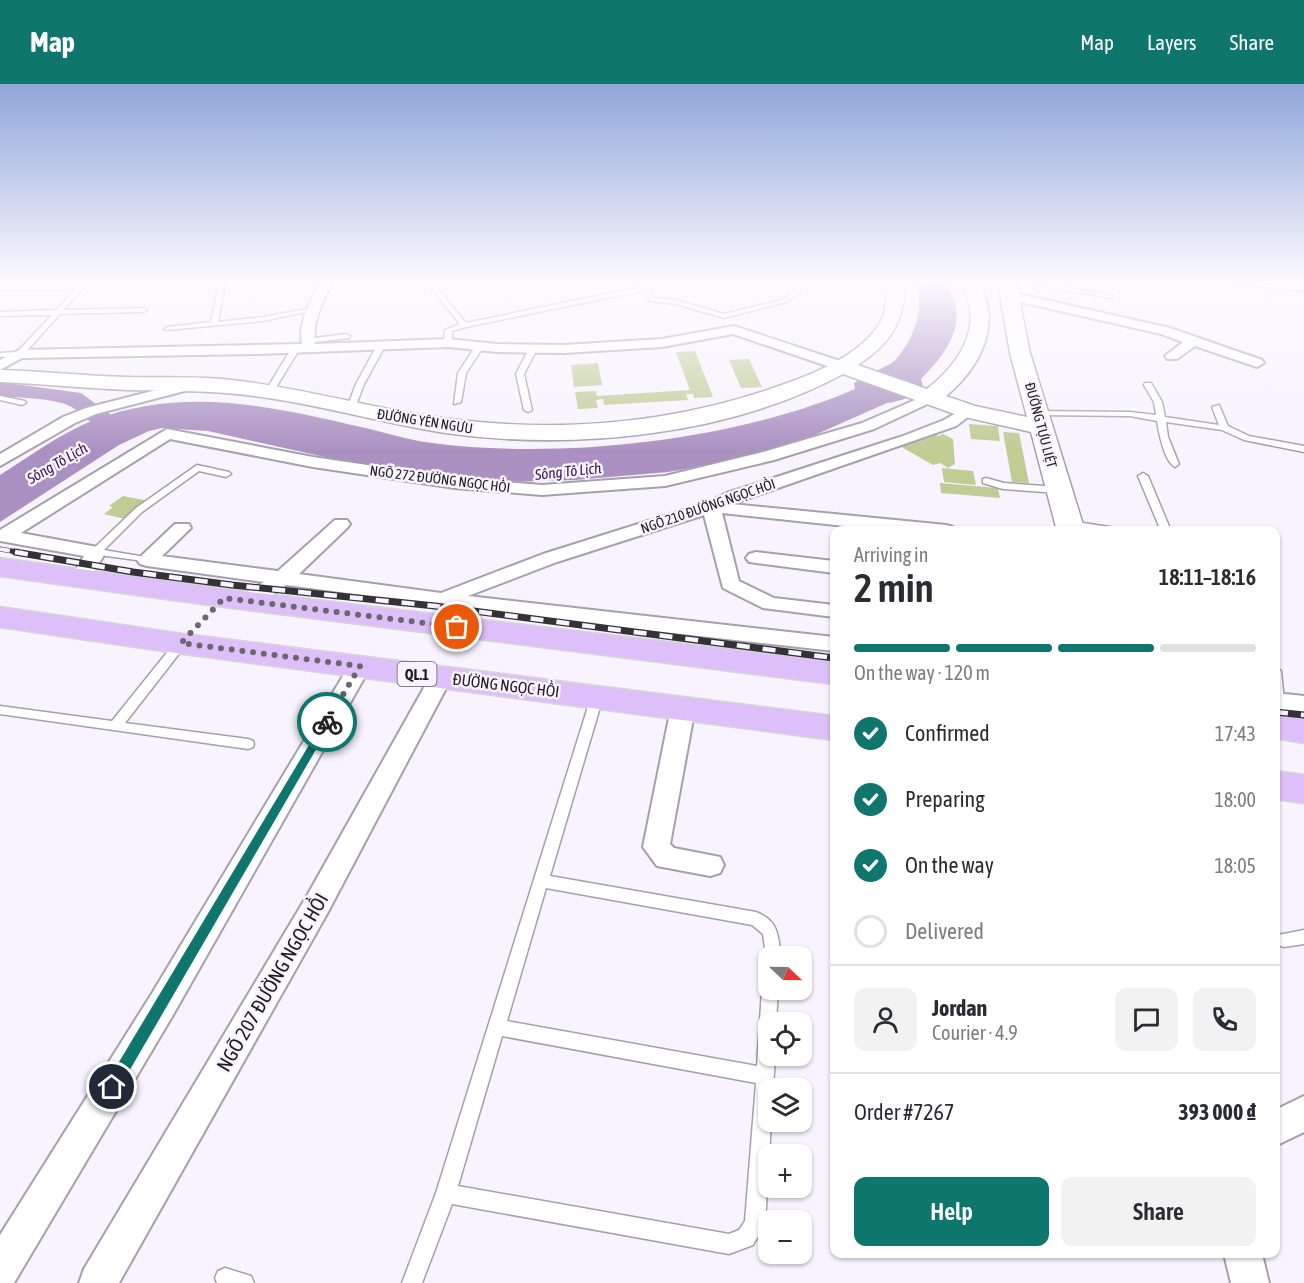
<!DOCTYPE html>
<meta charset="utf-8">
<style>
:root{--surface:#fff;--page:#f2f2f3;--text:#2b2b33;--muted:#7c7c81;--line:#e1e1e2;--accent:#0f766e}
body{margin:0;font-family:"Asap Condensed",sans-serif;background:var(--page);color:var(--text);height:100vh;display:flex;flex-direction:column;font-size:22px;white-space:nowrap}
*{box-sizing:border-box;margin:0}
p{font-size:20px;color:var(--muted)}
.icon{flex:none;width:33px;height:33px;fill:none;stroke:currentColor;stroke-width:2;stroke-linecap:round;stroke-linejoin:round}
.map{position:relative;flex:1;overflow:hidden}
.details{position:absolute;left:830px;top:442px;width:450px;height:732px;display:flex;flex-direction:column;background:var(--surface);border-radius:12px;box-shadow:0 2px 4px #0004}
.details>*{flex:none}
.needle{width:39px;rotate:112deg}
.tools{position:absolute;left:758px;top:862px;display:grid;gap:12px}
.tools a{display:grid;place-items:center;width:54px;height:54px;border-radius:12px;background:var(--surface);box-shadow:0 2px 4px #0004;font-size:30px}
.pin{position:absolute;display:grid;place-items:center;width:51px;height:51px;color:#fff;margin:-26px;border:3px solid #fff;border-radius:50%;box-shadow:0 2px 6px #0007}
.courier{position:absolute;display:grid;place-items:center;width:60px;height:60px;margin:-30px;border:4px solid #0f766e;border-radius:50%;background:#fff;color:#222;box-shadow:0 2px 8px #0007}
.summary em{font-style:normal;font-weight:600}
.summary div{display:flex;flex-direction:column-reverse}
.summary{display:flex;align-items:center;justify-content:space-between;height:102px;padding:0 24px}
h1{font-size:39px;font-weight:600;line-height:45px}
.bar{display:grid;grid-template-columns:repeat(4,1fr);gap:9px 6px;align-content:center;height:72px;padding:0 24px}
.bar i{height:8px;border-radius:4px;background:var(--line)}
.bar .on{background:var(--accent)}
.bar p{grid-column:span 4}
.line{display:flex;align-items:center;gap:15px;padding:0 24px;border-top:2px solid var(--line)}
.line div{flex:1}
.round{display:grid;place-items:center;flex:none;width:63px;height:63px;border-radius:12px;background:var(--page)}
ol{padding:0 24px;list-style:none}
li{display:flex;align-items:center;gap:18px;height:66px}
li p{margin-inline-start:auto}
li .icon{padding:6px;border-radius:50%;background:var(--accent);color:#fff;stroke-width:4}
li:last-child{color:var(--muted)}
li i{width:33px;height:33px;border:3px solid var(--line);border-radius:50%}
.action{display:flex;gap:12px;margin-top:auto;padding:12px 24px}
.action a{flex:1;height:69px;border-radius:12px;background:var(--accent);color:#fff;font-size:24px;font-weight:600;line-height:69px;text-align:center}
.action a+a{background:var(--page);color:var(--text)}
header{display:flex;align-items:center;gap:36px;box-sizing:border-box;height:84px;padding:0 30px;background:var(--accent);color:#fff}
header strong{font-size:28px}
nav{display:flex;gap:33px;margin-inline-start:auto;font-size:21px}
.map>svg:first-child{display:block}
.water{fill:#aa91c2}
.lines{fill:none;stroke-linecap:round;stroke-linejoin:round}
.river{fill:#aa91c2;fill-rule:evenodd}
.building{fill:#bfcc94}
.lane-casing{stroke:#a69fad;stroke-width:3}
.street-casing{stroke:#a69fad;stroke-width:4}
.secondary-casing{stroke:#a69fad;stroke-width:3}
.highway-casing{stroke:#d6d6d7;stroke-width:3}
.lane{fill:#fff;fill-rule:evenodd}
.street{fill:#fff;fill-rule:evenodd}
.secondary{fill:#fff;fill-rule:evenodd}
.highway{fill:#ddc0fa;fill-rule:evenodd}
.rail-far1-casing{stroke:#353237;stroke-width:5}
.rail-casing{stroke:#353237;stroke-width:7}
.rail-far1{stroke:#f8f3fe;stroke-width:4;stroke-dasharray:10;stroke-linecap:butt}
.rail{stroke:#f8f3fe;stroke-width:4.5;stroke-dasharray:13;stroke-linecap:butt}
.route{fill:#0f766e}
.done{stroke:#6a676e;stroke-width:6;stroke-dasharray:0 10.8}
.labels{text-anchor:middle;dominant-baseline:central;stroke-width:5;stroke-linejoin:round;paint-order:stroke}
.far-street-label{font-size:14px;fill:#1e1b20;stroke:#f8f3fe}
.far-water-label{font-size:15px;font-style:italic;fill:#381551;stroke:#f8f3fe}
.shield{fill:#f8f3fe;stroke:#5f5c63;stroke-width:1.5}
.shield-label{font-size:15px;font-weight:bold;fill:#1e1b20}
.street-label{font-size:16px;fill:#1e1b20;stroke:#f8f3fe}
.near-street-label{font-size:20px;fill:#1e1b20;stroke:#f8f3fe}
</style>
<header>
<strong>Map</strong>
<nav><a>Map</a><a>Layers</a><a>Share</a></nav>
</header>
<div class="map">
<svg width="1304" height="1199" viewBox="0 0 1304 1199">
<rect width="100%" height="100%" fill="#f8f3fe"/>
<!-- water -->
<path class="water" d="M914 199H946C970 237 949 267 921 295L923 303C914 313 901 317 887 319L799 358 737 376 668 388 575 396 509 398 397 389 208 347 162 344 149 347 119 361 0 438V391C30 372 61 349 94 336 184 302 271 322 361 343 384 348 408 356 432 359 561 376 735 357 855 305L854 299 859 296C868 290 886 283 893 278 911 262 928 220 914 199Z"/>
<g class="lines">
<!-- river -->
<path class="river" d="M0 298 81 309 125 341 128 346 125 351C99 358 87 327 65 320 46 314 20 314 0 312Z"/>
</g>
<!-- building -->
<path class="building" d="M695 267 713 313 694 314 693 310H686L688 316 604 321 603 315 596 316 598 324 578 325 575 308 596 307 597 312 690 306 676 268Z
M749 275 762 303 741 304 729 276Z
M598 279 602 301 574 303 571 281Z
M969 340 998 342 1000 357 971 355Z
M1003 348 1019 349 1029 399 1012 398Z
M933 349 938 352 943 350 953 355 955 380 948 384 940 379 933 381 900 362Z
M942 384 973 387 976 401 944 398Z
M940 399 998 404 1000 414 941 409Z
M123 412 149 417 125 435 104 430 113 423 109 422Z"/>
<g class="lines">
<!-- lane casing -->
<g class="lane-casing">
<path id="lane" d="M81 199H88L63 226 144 224 147 226 144 228 60 230 22 272 0 273V269L17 268 52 231 0 232V228L56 226 75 206H0V202H79Z
M219 199H225L218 238 263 233 312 224 315 226 263 237 166 246 164 245 168 243 211 238Z
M427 199H433L466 239 640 203 652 199H661L646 206 654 214 676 216 724 230 782 216 792 209 798 199H804L796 211 786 218 724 234 676 220 650 217 641 207 466 243 452 247V259L448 261 444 259 445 246 460 240Z
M1026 199H1041L1113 212 1110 214Z
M1230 199 1304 202V206L1233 201Z
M346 250 350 252 349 254 307 259 303 257 307 255Z
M379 258 386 260 364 300 355 324 348 326 347 324 356 300Z
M477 260 484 262 466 289 461 318 454 320 458 289Z
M293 262 300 264 272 310H266L265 308Z
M530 263 537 265 524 290 532 326 528 328 524 326 516 290Z
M1145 299H1151L1162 318 1165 333 1219 341 1212 323 1219 321 1228 342 1249 352 1304 362V368L1244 356 1222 346 1166 338 1168 353 1179 380 1175 383C1164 377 1159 349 1157 337L1130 332 1038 331 1034 329 1038 327 1130 328 1156 331 1154 318 1144 301Z
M0 312 25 317 26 319 22 321 0 316Z
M197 381 229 388 231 390 226 393 199 387 142 428 104 466 151 474 152 476 151 478 92 470V466L136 424Z
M1143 389 1148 392 1171 447H1161L1138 392Z
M986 394 1004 399 1058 403 1063 406 1058 409 1003 405 983 399V395Z
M1070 437 1116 444 1121 447H1097L1067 442 1065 440Z
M181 555 185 556 187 559 185 562 125 639 248 655 253 657 254 660 253 663 248 665 0 630V622L112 637 177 556Z
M1275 583 1281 587 1284 617 1292 644 1290 647H1282C1272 628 1275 604 1275 583Z
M597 609 603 613 550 792 756 828C779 837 778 852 781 873H768L767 878 763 850 752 841 546 804 507 937 757 982 762 906 764 901 768 899V906H778L776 939H768V972H775L773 1005H768V1038H771L765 1140 753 1161 729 1170 452 1120 422 1199H402L436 1109 591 613ZM502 952 756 999 745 1137 739 1146 729 1150 458 1102Z
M1304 846V860L1284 863 1278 861 1276 856 1278 851Z
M225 1184 251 1192 254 1199H217L215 1194 218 1187Z"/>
</g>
<!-- street casing -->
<g class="street-casing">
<path id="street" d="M320 199H332C322 218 312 238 315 260L448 255 497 260 564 261 662 255 734 242 849 280 851 283 849 286H839L733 250 662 263 564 269 497 268 448 263 258 270 22 274 0 286V276L19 266 302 260C298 238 310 218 320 199Z
M1011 208 1170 244 1262 276 1264 279 1257 283 1195 262 1177 275H1167L1165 272 1183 258 1161 250 1007 215 1005 212Z
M195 296 200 297 202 300 200 303 96 330 75 339 0 382V370L63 333 86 324Z
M931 309 936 310 938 313 936 316 874 345 774 376 665 402 542 411 455 404 313 383 170 355 21 449 103 464 106 468 87 499H73L70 495 84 472 0 457V446L167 345 313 373 455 394 542 401 665 392 763 368 862 339Z
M968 322 976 327 956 342 732 420 946 441 953 443 955 447H892L722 429 739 497 774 514 834 521V533L763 524 723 504 704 431 557 478 468 512 834 553V567L538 534 286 501C273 510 255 526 238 521L235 517 238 513 264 498 147 482 140 480 137 476 175 440H189L191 444 162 472 278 487 335 436H347L350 440 347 444 299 490 441 509 543 470 705 419 727 409 903 352 944 336Z
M756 468 834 477V489L749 478 746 474 749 470Z
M360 575 368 577 371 582 173 931 14 1199H0V1151L151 911 352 577Z
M441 585 449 588 452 593 328 828 119 1199H79L84 1185 308 810 430 593 433 588Z
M1275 609 1304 612V628L1275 625Z
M683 616 691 618 695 624 670 760 674 764 720 773 724 781 720 789 710 792 657 782 643 763 671 624 675 618Z
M1304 1012V1048L1275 1062V1026Z
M1224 1170H1262L1269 1199H1231Z"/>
</g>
<!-- secondary casing -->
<g class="secondary-casing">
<path id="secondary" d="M881 199H899L905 206C902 242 888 261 858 281L927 305C960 279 986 240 960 199H978C1004 239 979 285 946 312L975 322 1027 333 1010 269 998 199H1016L1030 269 1085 447H1057L1031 348 960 332 843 290C729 352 572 367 445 349 381 339 318 320 254 312 211 306 169 307 127 306 84 304 42 300 0 298V286C43 287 85 292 128 293 162 294 197 292 232 296 296 303 359 321 422 331 547 351 672 342 790 298 823 286 871 265 884 230 886 223 886 214 887 207Z"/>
</g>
<!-- highway casing -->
<g class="highway-casing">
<path id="highway" d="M0 474 224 505 834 578V600L224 523 0 492Z
M0 523 176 549 834 632V656L176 569 0 543Z
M1275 630 1304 633V659L1275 654Z
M1275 687 1304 691V719L1275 715Z"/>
</g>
<!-- lane -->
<use href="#lane" class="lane"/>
<!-- street -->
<use href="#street" class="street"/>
<!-- secondary -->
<use href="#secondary" class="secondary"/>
<!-- highway -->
<use href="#highway" class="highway"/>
<!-- rail-far1 casing -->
<g class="rail-far1-casing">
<path id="rail-far1" d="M0 465 23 469"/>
</g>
<!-- rail casing -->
<g class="rail-casing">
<path id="rail" d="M15 468 133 488 232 501 435 522 834 574
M1275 628 1304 631"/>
</g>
<!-- rail-far1 -->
<use href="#rail-far1" class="rail-far1"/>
<!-- rail -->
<use href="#rail" class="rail"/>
</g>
<!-- sky -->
<linearGradient id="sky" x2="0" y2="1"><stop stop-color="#8fa6d9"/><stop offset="0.54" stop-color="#fcfaff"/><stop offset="1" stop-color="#fcfaff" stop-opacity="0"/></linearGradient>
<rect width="1304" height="367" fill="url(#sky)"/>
<!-- route -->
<path class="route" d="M327 635 332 638 117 1008 112 1010 107 1008 105 1003 107 998 324 636Z"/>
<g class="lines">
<!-- done -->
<path class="done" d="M327 638 360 582 181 559 224 514 457 543"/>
</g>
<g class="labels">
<!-- far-street labels -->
<g class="far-street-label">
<text transform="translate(425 337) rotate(9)">ĐƯỜNG YÊN NGƯU</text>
<text transform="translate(1041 341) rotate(75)">ĐƯỜNG TỰU LIỆT</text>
<text transform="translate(440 395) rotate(7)">NGÕ 272 ĐƯỜNG NGỌC HỒI</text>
<text transform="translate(708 422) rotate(-19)">NGÕ 210 ĐƯỜNG NGỌC HỒI</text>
</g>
<!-- far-water labels -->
<g class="far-water-label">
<text transform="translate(57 379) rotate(-30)">Sông Tô Lịch</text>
<text transform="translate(568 387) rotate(-6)">Sông Tô Lịch</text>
</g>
<!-- shield labels -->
<rect class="shield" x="397.5" y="578" width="39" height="24" rx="4.5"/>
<g class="shield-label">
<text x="417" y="590">QL.1</text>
</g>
<!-- street labels -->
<g class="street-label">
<text transform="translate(506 601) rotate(7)">ĐƯỜNG NGỌC HỒI</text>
</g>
<!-- near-street labels -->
<g class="near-street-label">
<text transform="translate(272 898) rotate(-60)">NGÕ 207 ĐƯỜNG NGỌC HỒI</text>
</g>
</g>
</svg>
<div class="tools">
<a><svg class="needle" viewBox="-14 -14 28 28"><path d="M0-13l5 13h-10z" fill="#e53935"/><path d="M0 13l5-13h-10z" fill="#7c7c81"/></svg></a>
<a><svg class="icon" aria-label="locate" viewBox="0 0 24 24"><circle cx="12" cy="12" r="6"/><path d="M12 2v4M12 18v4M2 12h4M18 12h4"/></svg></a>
<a><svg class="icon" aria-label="layers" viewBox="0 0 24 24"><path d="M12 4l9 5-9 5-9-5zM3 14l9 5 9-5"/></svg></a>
<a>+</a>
<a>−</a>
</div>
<div class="pin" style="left:457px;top:543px;background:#ea580c"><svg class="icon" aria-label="bag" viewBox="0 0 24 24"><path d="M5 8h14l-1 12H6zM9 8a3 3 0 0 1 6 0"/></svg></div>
<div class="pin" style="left:112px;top:1003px;background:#1f2937"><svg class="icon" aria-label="home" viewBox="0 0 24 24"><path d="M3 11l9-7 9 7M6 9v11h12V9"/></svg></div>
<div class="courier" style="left:327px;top:638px"><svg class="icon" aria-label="bike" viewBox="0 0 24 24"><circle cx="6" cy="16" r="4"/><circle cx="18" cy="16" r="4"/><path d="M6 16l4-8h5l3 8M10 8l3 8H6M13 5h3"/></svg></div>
<section class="details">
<div class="summary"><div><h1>2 min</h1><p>Arriving in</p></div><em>18:11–18:16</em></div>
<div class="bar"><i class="on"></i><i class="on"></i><i class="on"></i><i></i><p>On the way · 120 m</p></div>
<ol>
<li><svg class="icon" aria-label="check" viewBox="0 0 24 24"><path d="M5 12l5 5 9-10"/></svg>Confirmed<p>17:43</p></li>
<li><svg class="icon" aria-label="check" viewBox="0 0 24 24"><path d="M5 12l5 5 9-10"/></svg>Preparing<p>18:00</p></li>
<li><svg class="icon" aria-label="check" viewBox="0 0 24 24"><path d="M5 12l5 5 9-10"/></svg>On the way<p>18:05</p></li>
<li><i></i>Delivered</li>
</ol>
<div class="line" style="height:108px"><a class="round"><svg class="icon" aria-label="person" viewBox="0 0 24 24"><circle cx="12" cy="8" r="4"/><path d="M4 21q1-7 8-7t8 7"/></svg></a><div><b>Jordan</b><p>Courier · 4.9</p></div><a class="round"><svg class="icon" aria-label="chat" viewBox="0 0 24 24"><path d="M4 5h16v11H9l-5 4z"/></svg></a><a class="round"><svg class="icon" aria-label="phone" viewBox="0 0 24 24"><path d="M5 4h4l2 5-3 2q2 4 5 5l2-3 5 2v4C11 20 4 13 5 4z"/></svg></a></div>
<div class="line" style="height:78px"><div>Order #7267</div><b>393 000 ₫</b></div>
<div class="action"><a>Help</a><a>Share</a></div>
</section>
</div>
